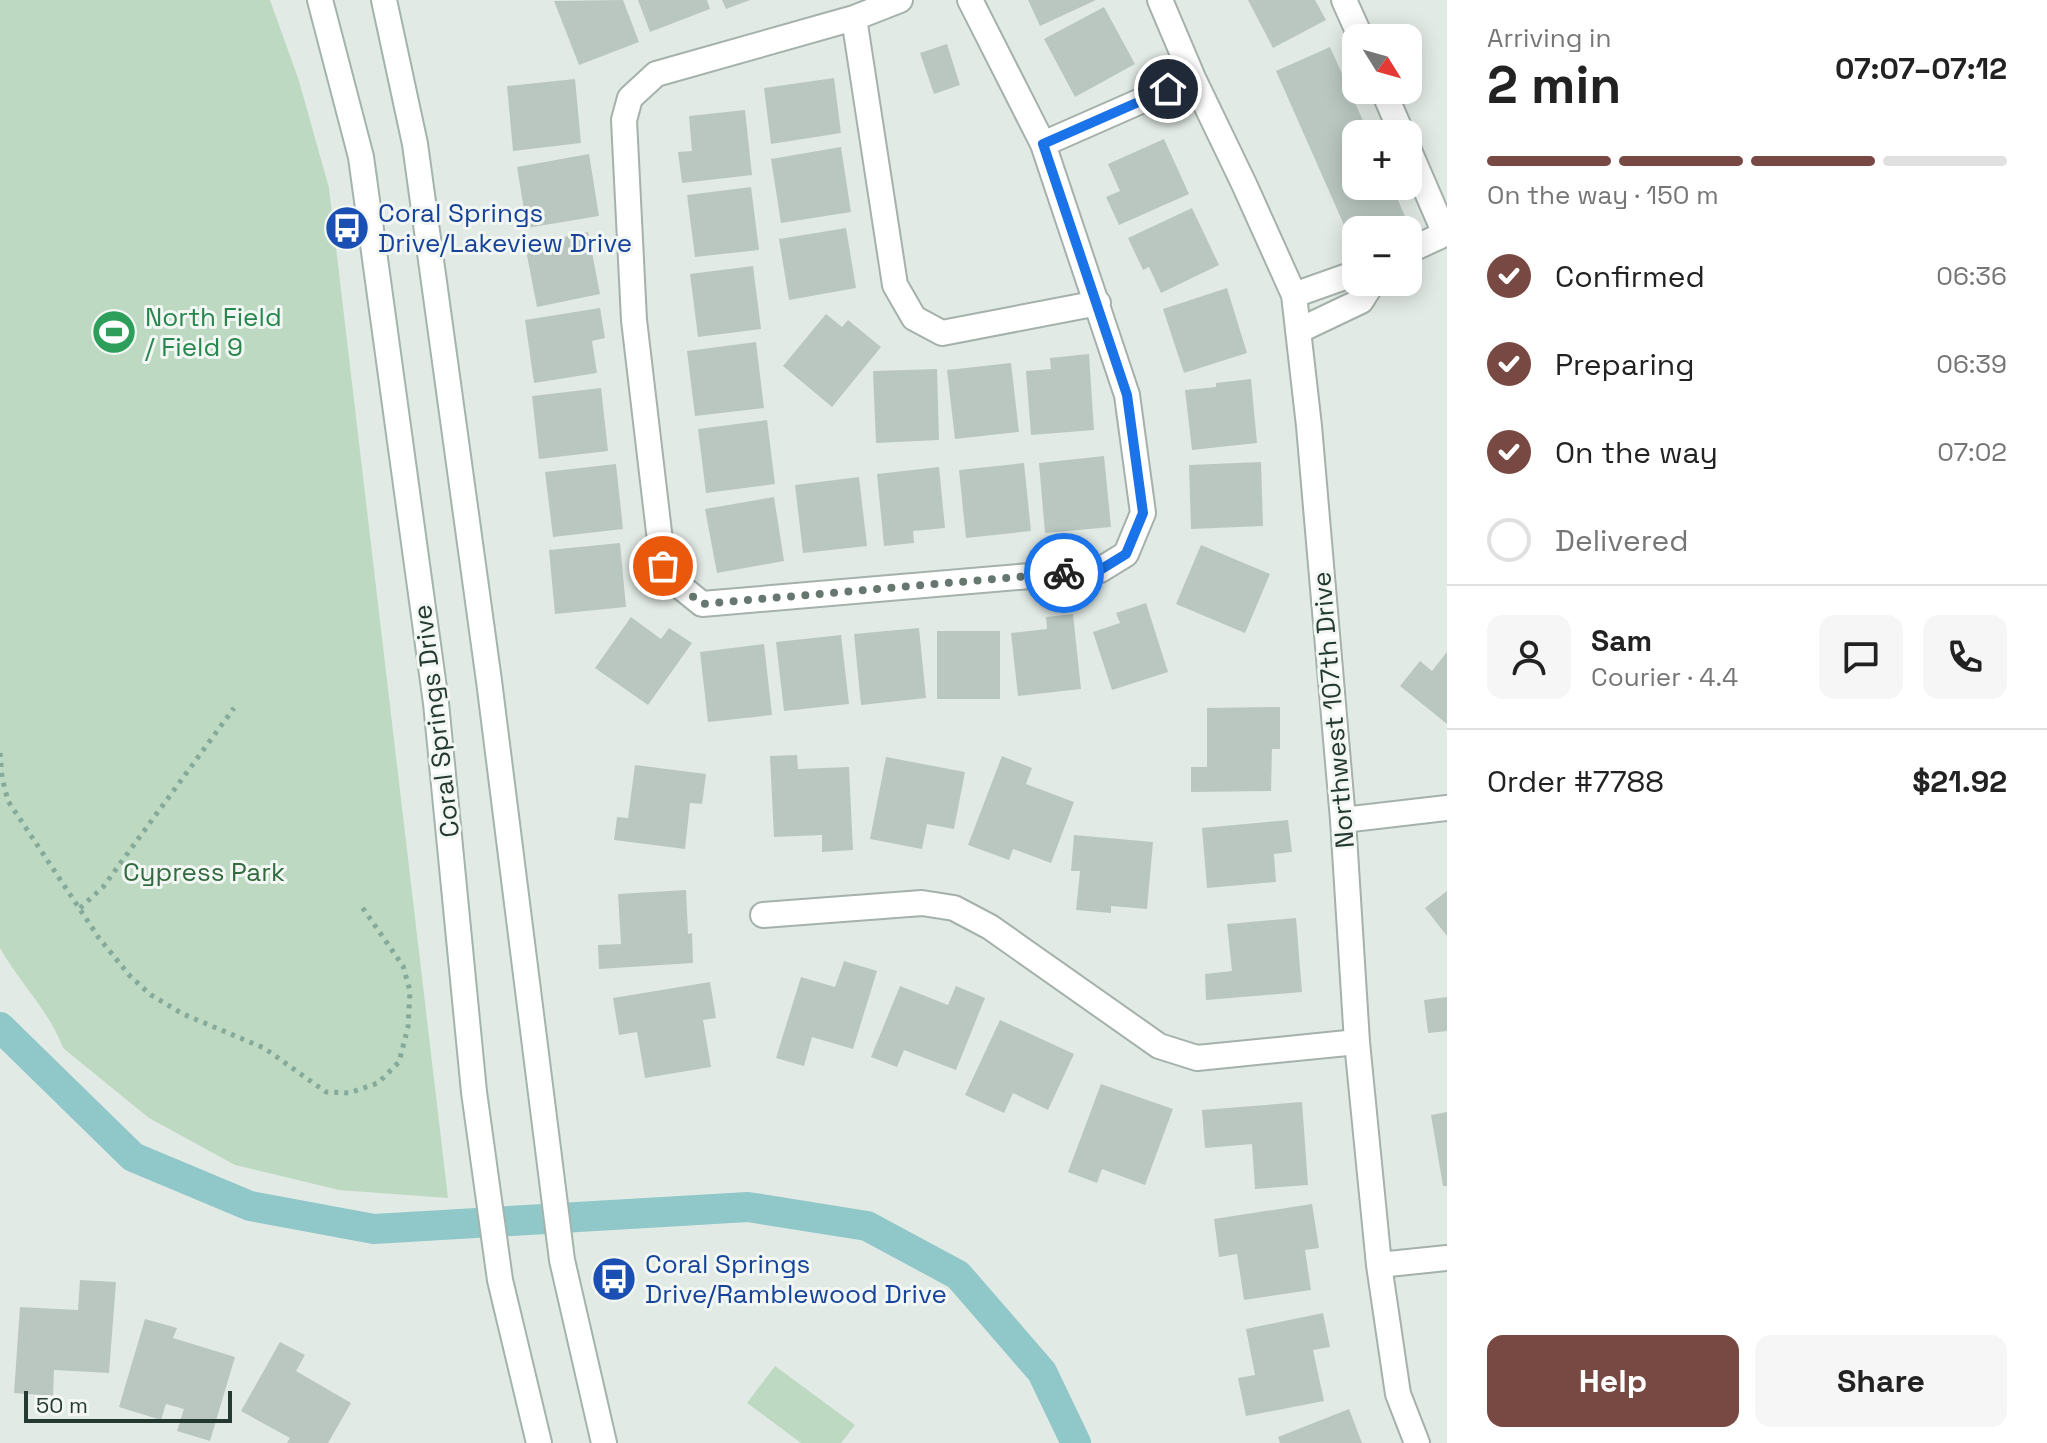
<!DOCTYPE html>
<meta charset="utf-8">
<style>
:root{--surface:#fff;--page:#f6f6f6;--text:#222;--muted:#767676;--line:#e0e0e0;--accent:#784842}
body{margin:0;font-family:"Space Grotesk",sans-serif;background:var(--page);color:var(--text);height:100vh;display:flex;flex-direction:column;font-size:30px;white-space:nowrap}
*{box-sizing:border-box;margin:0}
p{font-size:26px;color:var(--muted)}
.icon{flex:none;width:44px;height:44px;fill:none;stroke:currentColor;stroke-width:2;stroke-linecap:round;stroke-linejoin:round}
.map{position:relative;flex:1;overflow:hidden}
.details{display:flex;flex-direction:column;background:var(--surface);width:600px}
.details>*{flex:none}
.needle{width:52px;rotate:127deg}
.buttons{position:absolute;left:1342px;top:24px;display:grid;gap:16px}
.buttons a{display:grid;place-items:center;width:80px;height:80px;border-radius:16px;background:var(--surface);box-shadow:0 4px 20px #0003;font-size:40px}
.scale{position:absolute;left:24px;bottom:20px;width:208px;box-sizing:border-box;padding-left:8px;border:4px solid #243931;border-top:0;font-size:22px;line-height:28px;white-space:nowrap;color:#243931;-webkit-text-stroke:6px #f2f7f4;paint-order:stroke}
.pin{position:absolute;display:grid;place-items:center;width:68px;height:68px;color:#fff;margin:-34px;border:4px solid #fff;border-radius:50%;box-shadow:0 2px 8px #0007}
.courier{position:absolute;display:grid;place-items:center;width:80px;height:80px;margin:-40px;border:6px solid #1a73e8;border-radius:50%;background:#fff;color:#222;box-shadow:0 2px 10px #0007}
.overview em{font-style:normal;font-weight:800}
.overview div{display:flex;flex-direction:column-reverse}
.overview{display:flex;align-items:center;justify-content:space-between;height:136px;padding:0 40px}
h1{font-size:52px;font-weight:800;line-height:60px}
.bar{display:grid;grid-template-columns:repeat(4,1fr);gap:12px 8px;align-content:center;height:96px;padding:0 40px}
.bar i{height:10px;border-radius:6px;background:var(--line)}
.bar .on{background:var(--accent)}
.bar p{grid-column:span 4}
.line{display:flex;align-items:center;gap:20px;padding:0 40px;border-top:2px solid var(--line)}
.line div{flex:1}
.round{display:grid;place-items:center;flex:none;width:84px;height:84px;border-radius:16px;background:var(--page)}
ol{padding:0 40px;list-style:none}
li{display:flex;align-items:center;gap:24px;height:88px}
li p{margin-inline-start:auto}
li .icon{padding:8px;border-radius:50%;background:var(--accent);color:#fff;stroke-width:4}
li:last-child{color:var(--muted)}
li i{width:44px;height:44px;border:4px solid var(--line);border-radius:50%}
.primary-button{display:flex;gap:16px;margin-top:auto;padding:16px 40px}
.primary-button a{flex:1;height:92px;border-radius:16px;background:var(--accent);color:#fff;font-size:32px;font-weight:800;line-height:92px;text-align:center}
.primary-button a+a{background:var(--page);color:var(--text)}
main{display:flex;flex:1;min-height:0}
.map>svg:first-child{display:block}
.green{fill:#bdd9c1}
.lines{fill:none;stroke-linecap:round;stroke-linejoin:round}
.canal{stroke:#90c7c9;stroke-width:30}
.building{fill:#bac7c1}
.street-casing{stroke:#a5b1ab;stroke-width:28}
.secondary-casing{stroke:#a2b4ab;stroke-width:28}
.path{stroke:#86aa9a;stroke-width:5;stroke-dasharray:4 6;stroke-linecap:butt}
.street{stroke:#fff;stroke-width:24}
.secondary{stroke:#fff;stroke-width:24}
.done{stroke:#667770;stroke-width:8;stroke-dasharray:0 14.4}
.route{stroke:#1a73e8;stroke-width:10}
.labels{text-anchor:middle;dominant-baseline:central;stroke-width:6;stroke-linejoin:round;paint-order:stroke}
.transit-label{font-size:26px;fill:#164399;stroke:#f2f7f4;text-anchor:start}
.leisure-label{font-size:26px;fill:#27864d;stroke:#f2f7f4;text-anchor:start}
.street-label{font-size:26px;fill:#243931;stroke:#f2f7f4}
.park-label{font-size:26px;fill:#336b41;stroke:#f2f7f4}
</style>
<main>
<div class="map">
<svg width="1447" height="1443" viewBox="0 0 1447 1443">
<rect width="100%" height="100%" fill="#e2eae5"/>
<!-- green -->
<path class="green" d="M0 0H270L299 81 329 188 448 1198 339 1190 235 1165 149 1118 63 1048C50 1012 19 982 0 948Z
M775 1366 855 1425 841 1443H801L747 1403Z"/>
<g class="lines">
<!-- canal -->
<path class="canal" d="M0 1027 133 1157 250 1206 374 1229 748 1207 867 1226 958 1275 1042 1372 1076 1443"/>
</g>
<!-- building -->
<path class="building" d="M623 0 639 42 579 65 554 1Z
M638 0H707L710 9 650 32Z
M722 0H750L726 9Z
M1028 0H1096L1040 26Z
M1248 0H1315L1326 20 1273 48Z
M1104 7 1135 64 1075 97 1044 39Z
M947 44 960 85 934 94 920 53Z
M1330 47 1369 134H1356V186H1392L1406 219 1381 230H1356V241L1352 243 1276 71Z
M834 78 841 133 771 144 764 88Z
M575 79 581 143 513 151 507 86Z
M745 110 752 175 682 183 678 152 692 151 689 116Z
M1164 139 1189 194 1119 225 1106 197 1120 191 1108 164Z
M841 147 851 212 781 223 771 159Z
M589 154 599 216 527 228 517 167Z
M751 187 759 250 695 257 687 195Z
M1192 208 1219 265 1161 293 1149 267 1143 270 1128 238Z
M846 228 856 288 789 300 779 239Z
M588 232 600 294 537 307 525 245Z
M753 266 761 329 698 337 690 274Z
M1227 288 1247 353 1184 373 1163 309Z
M600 308 605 338 592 341 597 373 534 383 525 320Z
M826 314 842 327 848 320 881 347 832 407 783 366Z
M756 342 764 408 695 416 687 351Z
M1089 354 1094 430 1031 435 1026 371 1051 369 1050 358Z
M1011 363 1019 432 955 439 947 370Z
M937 369 939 440 876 443 873 371Z
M1251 379 1257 443 1192 450 1185 390 1216 387V383Z
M601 388 608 451 539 459 532 396Z
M767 420 775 484 706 493 698 429Z
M1104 456 1111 527 1045 533 1039 463Z
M1261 462 1263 526 1191 529 1189 465Z
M1024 463 1031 531 966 538 959 470Z
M616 464 623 529 553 537 545 472Z
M939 467 945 528 913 531 914 543 884 546 877 474Z
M859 477 867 546 803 553 795 485Z
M774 497 784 561 717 573 705 509Z
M620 543 626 607 555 614 549 550Z
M1201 545 1270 574 1245 633 1176 604Z
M1146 603 1168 672 1112 690 1093 632 1120 623 1116 613Z
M1073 614 1081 689 1018 696 1011 633 1047 629 1046 617Z
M631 617 661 639 669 628 692 643 648 705 595 668Z
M919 628 926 698 861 705 854 634Z
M937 631H1000V699H937Z
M841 635 849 704 784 711 776 642Z
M764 644 772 715 708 722 700 652Z
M1447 652V724L1400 686 1420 661 1432 671Z
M1280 707V749H1272L1271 791 1191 792V767H1207V708Z
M797 755 798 769 849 767 853 850 822 852V835L774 837 770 756Z
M1002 756 1032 768 1026 784 1074 802 1051 863 1013 849 1009 860 968 845Z
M886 757 965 772 954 829 927 824 922 849 870 839Z
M635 765 706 774 702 804 690 803 685 849 614 840 617 817 628 818Z
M1288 820 1292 852 1274 854 1276 882 1207 888 1202 828Z
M1074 835 1153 842 1147 909 1111 906V913L1076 910 1080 871H1071Z
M686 890 688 934 692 933 693 963 599 969 598 945 621 944 618 894Z
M1447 891V936L1425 908Z
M1296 918 1302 992 1206 1000 1205 974 1232 971 1227 924Z
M844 961 877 971 853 1049 812 1037 804 1066 776 1058 801 977 835 987Z
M710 982 716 1018 703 1020 711 1067 645 1078 637 1032 619 1035 613 998Z
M900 986 948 1005 956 986 985 998 956 1070 904 1050 897 1067 871 1057Z
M1447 997V1031L1428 1033 1424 1000Z
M1000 1020 1074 1054 1048 1110 1013 1093 1004 1113 965 1095Z
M1101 1084 1173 1109 1145 1185 1102 1169 1097 1183 1068 1172Z
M1302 1102 1308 1185 1255 1189 1252 1144 1205 1148 1202 1110Z
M1447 1112V1186H1443L1431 1115Z
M1312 1204 1319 1248 1305 1250 1311 1290 1244 1300 1237 1254 1219 1257 1214 1219Z
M80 1280 116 1282 109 1373 54 1370 53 1396 14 1393 20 1307 78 1310Z
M1323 1313 1330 1347 1313 1350 1324 1401 1246 1416 1238 1378 1255 1375 1246 1329Z
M145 1319 177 1328 173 1338 235 1357 210 1441 177 1431 184 1409 166 1404 161 1420 119 1407Z
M280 1342 305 1355 296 1371 351 1403 328 1443H287L290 1438 241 1411Z
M1349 1409 1362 1443H1280L1278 1437Z"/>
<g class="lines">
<!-- street casing -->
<g class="street-casing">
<path id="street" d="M900 0 854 18 656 74 630 98 624 120 634 320 663 566 681 587 702 604 1100 570 1126 554 1143 513 1127 395 1043 144 970 0
M1160 0 1193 78 1244 184 1294 295 1309 426 1343 820 1357 1042 1379 1265 1398 1394 1417 1443
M1344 0 1361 38
M854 18 895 285 914 318 942 333 1098 303
M1383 90 1402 134
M1043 144 1193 78
M1408 148 1445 234
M1408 251 1447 233
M1294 295 1356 273
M1298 331 1361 301 1373 282
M1343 820 1447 808
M763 915 922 903 954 908 990 927 1159 1046 1197 1058 1357 1042
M1379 1265 1447 1258"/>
</g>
<!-- secondary casing -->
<g class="secondary-casing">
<path id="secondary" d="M320 0 361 157 436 703 474 1092 500 1280 539 1443
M384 0 415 144 489 681 562 1260 604 1443"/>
</g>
<!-- path -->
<path class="path" d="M0 753 2 777 8 801 99 938 130 976 151 995 183 1014 264 1048 326 1092 349 1093 378 1083 399 1062 408 1027 410 991 403 966 360 904
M80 908 103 887 234 708"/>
<!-- street -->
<use href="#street" class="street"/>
<!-- secondary -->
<use href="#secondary" class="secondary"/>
</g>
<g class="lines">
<!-- done -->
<path class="done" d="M663 566 681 587 702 604 1064 573"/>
<!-- route -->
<path class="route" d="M1064 573 1100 570 1126 554 1143 513 1127 395 1043 144 1168 89"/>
</g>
<!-- icons -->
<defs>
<g id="bus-disc" transform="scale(2.3)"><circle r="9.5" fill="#1a4fb4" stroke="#f2f7f4"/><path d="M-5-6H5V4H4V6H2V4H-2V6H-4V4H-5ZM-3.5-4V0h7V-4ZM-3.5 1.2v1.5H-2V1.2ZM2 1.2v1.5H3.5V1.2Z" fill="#fff"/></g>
<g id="stadium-disc" transform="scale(2.3)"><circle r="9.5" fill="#2e9e5b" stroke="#f2f7f4"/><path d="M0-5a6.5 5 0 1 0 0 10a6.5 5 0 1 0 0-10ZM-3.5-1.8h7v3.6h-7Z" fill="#fff"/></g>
</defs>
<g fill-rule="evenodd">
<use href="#bus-disc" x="347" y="228"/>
<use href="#stadium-disc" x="114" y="332"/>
<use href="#bus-disc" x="614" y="1279"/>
</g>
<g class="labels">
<!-- transit labels -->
<g class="transit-label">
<text x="378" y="213">Coral Springs<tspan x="378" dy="30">Drive/Lakeview Drive</tspan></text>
<text x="645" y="1264">Coral Springs<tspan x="645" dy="30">Drive/Ramblewood Drive</tspan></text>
</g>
<!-- leisure labels -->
<g class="leisure-label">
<text x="145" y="317">North Field<tspan x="145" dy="30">/ Field 9</tspan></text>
</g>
<!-- street labels -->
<g class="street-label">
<text transform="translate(1333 710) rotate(-95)">Northwest 107th Drive</text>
<text transform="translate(436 721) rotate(-97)">Coral Springs Drive</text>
</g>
<!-- park labels -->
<g class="park-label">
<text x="204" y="872">Cypress Park</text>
</g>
</g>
</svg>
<div class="buttons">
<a><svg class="needle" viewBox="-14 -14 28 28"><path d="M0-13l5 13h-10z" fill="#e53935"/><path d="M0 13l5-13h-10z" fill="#767676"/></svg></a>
<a>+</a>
<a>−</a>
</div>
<div class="scale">50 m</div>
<div class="pin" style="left:663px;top:566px;background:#ea580c"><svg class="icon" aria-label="bag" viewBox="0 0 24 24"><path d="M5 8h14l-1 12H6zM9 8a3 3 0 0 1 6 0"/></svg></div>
<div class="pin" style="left:1168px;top:89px;background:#1f2937"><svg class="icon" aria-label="home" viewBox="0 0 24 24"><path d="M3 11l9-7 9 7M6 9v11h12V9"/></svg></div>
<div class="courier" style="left:1064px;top:573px"><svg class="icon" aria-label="bike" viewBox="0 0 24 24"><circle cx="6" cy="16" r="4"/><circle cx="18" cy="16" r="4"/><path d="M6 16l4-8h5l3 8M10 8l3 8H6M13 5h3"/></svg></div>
</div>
<section class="details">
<div class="overview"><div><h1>2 min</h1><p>Arriving in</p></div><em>07:07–07:12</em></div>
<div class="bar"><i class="on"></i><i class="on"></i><i class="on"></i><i></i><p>On the way · 150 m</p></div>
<ol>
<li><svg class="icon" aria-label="check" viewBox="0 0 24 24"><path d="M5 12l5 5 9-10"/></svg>Confirmed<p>06:36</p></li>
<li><svg class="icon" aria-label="check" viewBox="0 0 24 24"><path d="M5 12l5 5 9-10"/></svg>Preparing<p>06:39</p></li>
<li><svg class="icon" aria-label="check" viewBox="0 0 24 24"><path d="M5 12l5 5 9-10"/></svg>On the way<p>07:02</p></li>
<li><i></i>Delivered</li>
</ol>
<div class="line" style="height:144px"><a class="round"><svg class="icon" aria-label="person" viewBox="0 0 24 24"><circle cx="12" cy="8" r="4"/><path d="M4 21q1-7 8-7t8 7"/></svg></a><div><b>Sam</b><p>Courier · 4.4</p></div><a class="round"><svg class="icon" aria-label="chat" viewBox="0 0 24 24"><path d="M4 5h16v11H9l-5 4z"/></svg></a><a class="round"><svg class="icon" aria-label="phone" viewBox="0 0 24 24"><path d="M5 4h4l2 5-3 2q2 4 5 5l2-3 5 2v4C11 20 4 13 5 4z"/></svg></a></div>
<div class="line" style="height:104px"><div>Order #7788</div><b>$21.92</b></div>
<div class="primary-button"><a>Help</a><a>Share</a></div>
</section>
</main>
